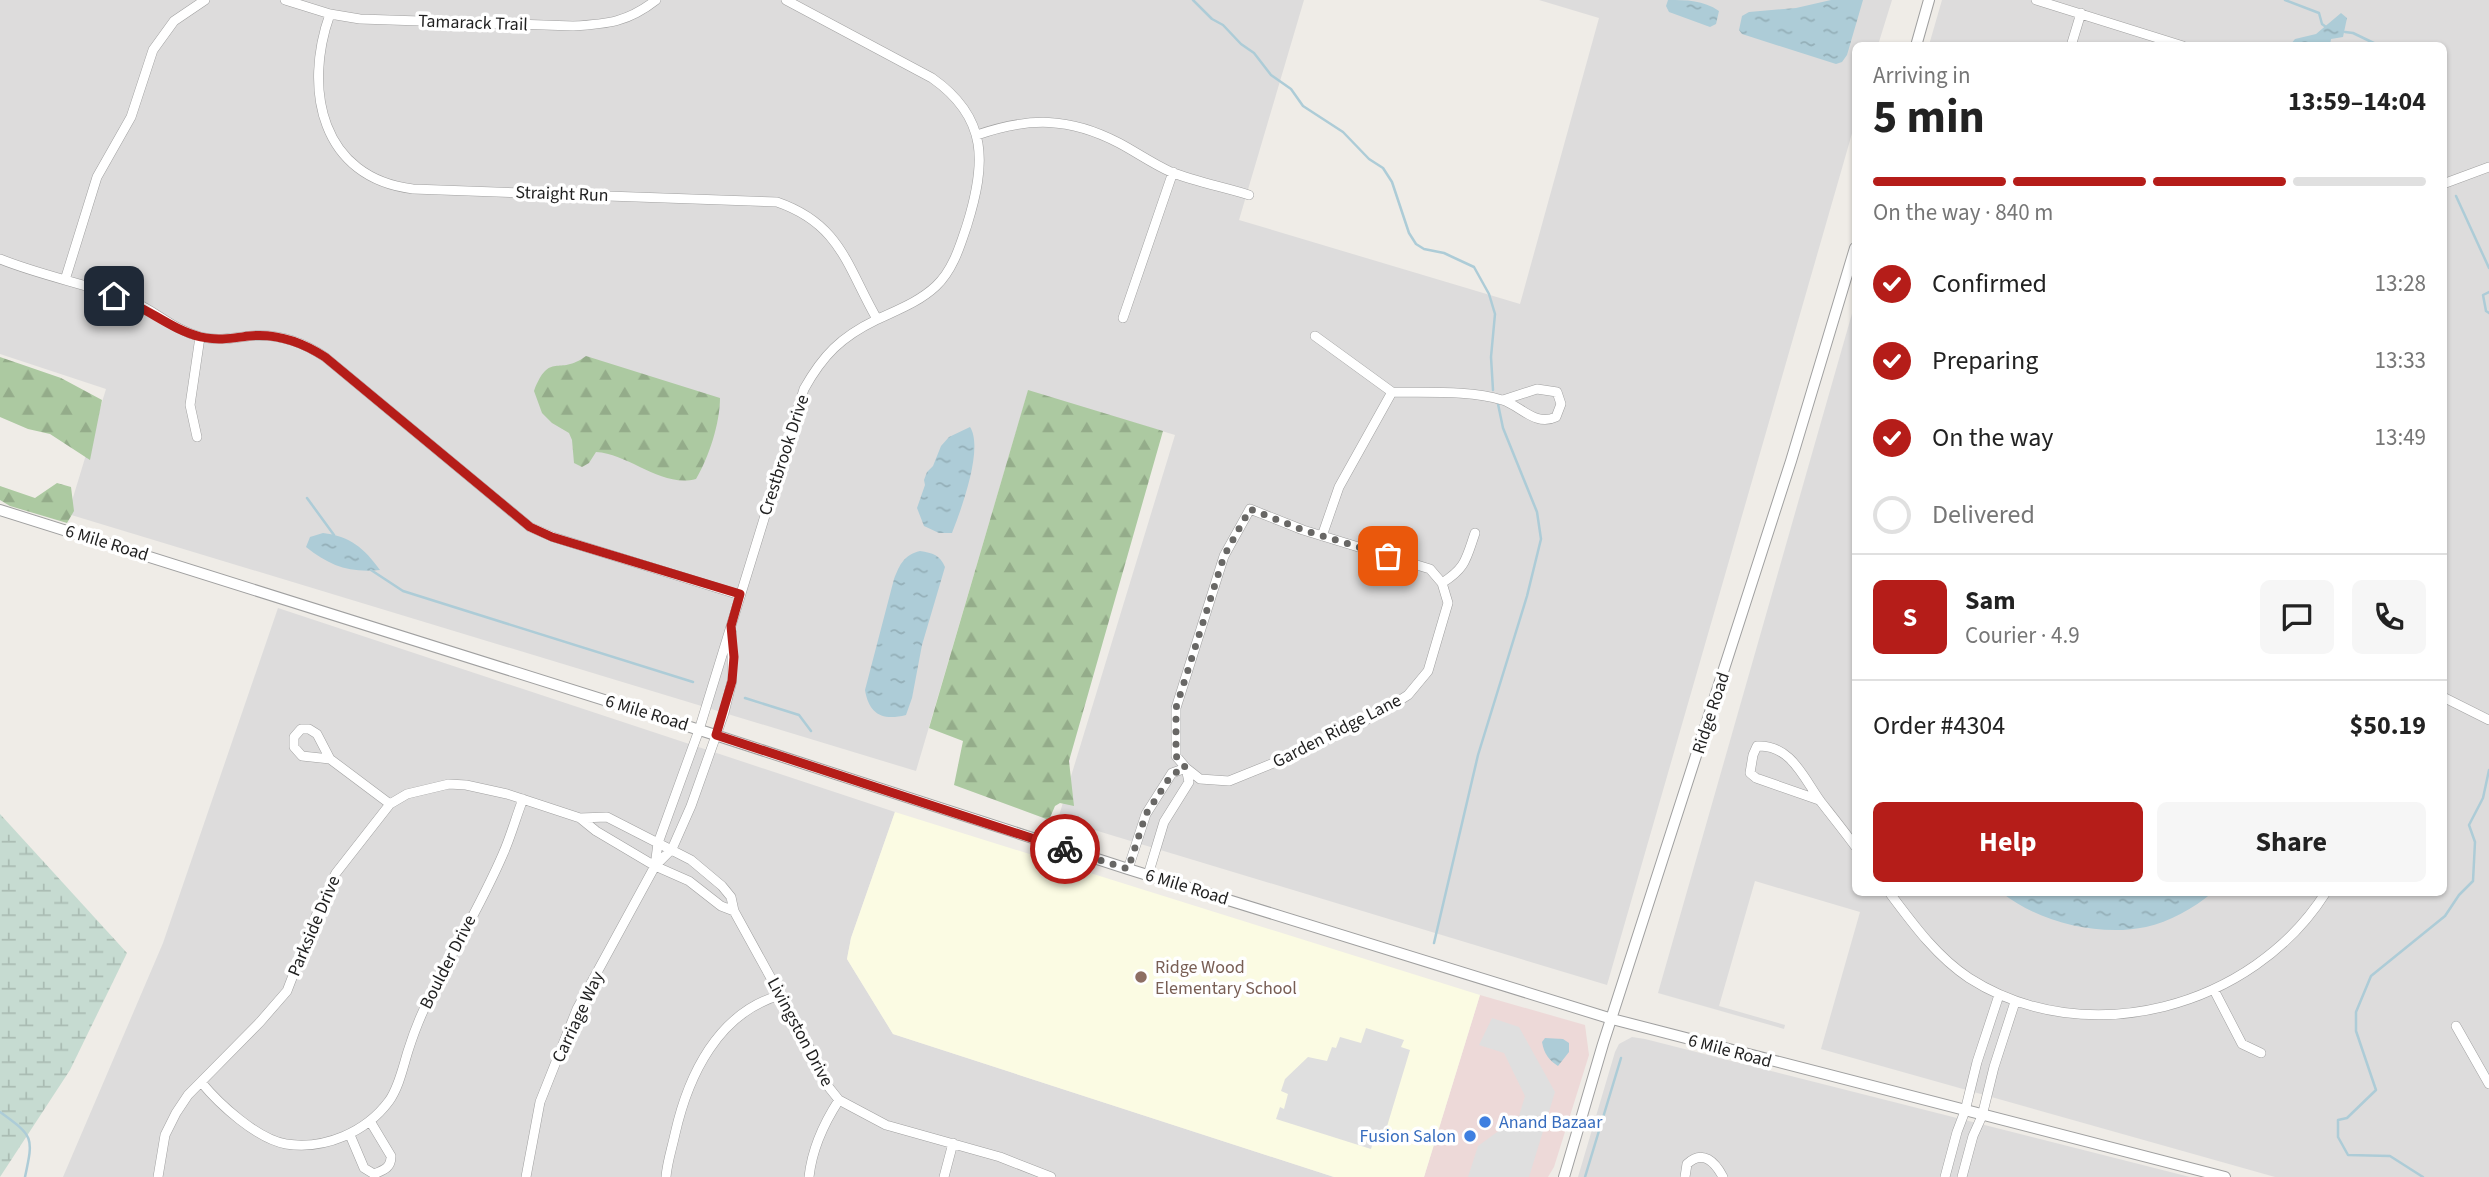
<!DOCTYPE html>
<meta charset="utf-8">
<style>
:root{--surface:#fff;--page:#f6f6f6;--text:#222;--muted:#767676;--line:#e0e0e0;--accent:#b51d19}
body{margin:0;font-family:"Source Sans 3",sans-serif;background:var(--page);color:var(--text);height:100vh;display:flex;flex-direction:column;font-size:26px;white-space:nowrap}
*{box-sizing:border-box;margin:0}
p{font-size:23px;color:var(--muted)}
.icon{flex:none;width:38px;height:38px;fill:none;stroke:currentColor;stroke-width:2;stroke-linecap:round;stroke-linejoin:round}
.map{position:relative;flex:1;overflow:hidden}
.details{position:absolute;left:1852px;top:42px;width:595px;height:854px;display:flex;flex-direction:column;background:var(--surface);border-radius:10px;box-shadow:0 2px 5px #0004}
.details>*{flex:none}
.pin{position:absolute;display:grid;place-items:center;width:60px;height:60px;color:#fff;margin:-30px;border-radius:14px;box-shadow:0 4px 10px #0006}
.courier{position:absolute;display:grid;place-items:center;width:70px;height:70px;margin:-35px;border:5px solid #b51d19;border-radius:50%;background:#fff;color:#222;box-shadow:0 2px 9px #0007}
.overview em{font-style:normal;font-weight:700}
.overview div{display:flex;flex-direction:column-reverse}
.overview{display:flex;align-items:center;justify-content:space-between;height:119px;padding:0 21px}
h1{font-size:46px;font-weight:700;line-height:52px}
.bar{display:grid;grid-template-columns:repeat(4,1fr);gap:10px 7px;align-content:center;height:84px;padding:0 21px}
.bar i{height:9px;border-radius:5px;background:var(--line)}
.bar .selected{background:var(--accent)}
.bar p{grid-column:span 4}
.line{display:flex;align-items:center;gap:18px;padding:0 21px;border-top:2px solid var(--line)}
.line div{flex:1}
.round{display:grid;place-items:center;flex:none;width:74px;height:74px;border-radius:10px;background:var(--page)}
ol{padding:0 21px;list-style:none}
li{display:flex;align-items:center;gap:21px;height:77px}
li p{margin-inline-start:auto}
li .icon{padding:7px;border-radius:50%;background:var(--accent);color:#fff;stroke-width:4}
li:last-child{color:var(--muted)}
li i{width:38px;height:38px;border:4px solid var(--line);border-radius:50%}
.button{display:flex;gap:14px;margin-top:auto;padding:14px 21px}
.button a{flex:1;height:80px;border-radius:10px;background:var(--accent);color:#fff;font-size:28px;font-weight:700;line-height:80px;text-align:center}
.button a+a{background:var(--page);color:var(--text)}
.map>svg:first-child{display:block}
.residential{fill:#dddcdc}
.commercial{fill:#edd9d8}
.education{fill:#fbfbe3}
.forest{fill:url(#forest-firs)}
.wetland{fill:url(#wetland-marsh)}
.parking{fill:#dfdfdf}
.water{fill:url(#water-ripples)}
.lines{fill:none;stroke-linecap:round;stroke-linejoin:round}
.stream{stroke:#adccd7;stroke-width:2.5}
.minor-casing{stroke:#a0a0a0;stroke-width:10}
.tertiary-casing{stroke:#a0a0a0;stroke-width:12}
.minor{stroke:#fff;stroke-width:9}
.tertiary{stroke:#fff;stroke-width:10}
.done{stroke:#686765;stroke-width:7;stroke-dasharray:0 12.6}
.route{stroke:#b51d19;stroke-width:9}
.education-dot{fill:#8d6e63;stroke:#fff;stroke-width:2.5}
.shop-dot{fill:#3f7fe0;stroke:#fff;stroke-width:2.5}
.labels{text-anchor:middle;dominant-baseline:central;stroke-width:7;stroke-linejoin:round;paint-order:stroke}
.street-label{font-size:18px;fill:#1f1f1f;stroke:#fff}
.education-label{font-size:18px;fill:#785e54;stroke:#fff;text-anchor:start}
.shop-label{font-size:18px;fill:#366cbe;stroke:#fff;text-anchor:start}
</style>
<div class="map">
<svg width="2489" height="1177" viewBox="0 0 2489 1177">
<defs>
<pattern id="forest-firs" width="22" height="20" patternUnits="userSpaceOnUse" patternTransform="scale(1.75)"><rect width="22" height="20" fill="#acc9a1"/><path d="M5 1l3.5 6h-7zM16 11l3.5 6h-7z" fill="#94ac8a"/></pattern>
<pattern id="wetland-marsh" width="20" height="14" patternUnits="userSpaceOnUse" patternTransform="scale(1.75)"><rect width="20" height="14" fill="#c6dbd1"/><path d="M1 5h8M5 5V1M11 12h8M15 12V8" fill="none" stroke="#aabcb3"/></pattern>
<pattern id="water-ripples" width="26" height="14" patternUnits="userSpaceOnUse" patternTransform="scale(1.75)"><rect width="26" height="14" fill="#adccd7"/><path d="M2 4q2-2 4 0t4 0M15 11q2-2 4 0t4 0" fill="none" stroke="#94afb8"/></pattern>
</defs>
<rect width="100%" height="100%" fill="#efece7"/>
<!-- residential -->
<path class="residential" d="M0 0H1304L1239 220 1520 304 1599 18 1539 0H1892L1878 45 1855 46V123L1607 985 1058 819 1175 435 1028 391 916 771 68 514 106 389 0 354Z
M1942 0H2489V1177H2275L1821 1049 1860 912 1755 881 1719 1006 1785 1025 1784 1029 1658 993 1855 303V892H2443V46L1929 45Z
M278 608 895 812 851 938 847 959 893 1034 1334 1177H63L163 943Z
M1632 1037 1645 1039 2190 1177H1578L1615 1052 1619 1044Z"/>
<!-- commercial -->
<path class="commercial" d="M1480 995 1585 1025 1589 1055 1554 1167 1548 1177H1424Z"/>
<!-- education -->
<path class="education" d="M895 812 1480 995 1424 1177H1334L893 1034 847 959 851 938Z"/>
<!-- forest -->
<path class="forest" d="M586 356 720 398C720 423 709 457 696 479 661 488 630 454 596 452L589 463 582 467 574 463 572 440 569 433 552 423 542 413 534 391C550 350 558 377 586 356Z
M0 357 61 378 102 400 90 460 50 434 28 429 0 417Z
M1028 390 1163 431 1069 761 1074 806 1060 803 1055 806 1049 820 954 785 963 741 929 728Z
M57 483 71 487 74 511 67 523 10 506 0 500V486L35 498Z"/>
<!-- wetland -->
<path class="wetland" d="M0 814 127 953 70 1070 0 1177Z"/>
<!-- parking -->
<path class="parking" d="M1492 1018 1519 1027 1555 1092 1529 1177H1468L1478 1146 1519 1116 1525 1096 1504 1053 1479 1045Z
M1366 1028 1404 1040 1401 1047 1410 1050 1382 1143 1373 1142 1371 1149 1276 1119 1280 1107 1284 1109 1288 1094 1281 1091 1285 1079 1308 1057 1327 1061 1332 1047 1336 1048 1340 1037 1361 1043Z"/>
<!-- water -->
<path class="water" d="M1668 0C1687 0 1703 0 1719 11L1716 24 1710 27 1669 12 1666 6Z
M1831 0H1863L1847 55 1842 62 1836 64 1742 34 1739 30 1742 16 1749 12 1796 8Z
M2341 13 2347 18 2343 37 2331 39 2330 45H2290L2295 39 2316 34Z
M970 427C984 448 961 510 952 533H939L924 526 917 508 925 485 924 480 927 472 933 466 941 446 949 437Z
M323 533C350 536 364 548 380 570 349 573 330 566 306 547L310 537Z
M920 551C933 553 940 555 945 567L922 645 912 698 906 715C882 721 869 714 865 690L894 579C900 564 904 555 920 551Z
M2002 893H2212C2194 908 2169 922 2146 927 2099 937 2039 922 2002 893Z
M1545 1038 1563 1039 1569 1043V1052L1558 1066C1549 1060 1544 1054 1542 1042Z"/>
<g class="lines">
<!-- stream -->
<path class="stream" d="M1193 0 1212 19 1223 25 1241 44 1254 53 1271 75 1291 89 1303 106 1343 132 1369 159 1383 168 1392 182 1409 233 1416 244 1424 249 1444 253 1474 267 1489 294 1495 314 1491 357 1493 390
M2285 0 2319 13 2322 24 2326 27
M2345 32 2353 33 2380 46
M2456 196 2489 268
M2489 292 2483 295 2486 311 2489 313
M307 498 334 535
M371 570 403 591 693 682
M745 698 799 715 811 731
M1434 943 1478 755 1527 596 1541 539 1537 512 1503 428 1498 404
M0 1112C33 1136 34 1136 25 1177
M1585 1177 1621 1058
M2423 1177 2390 1156 2348 1155 2338 1137V1120L2347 1118 2376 1090 2356 1031V1012L2371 976 2445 916 2459 895 2473 881 2475 842 2469 825 2483 798 2489 770"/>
<!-- minor casing -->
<g class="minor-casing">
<path id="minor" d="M285 0 330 14 360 19 573 26C608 24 628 22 656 0
M2036 0 2183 46
M330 14C303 89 321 178 413 189L777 202C841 224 847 267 877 319
M2071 46 2081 13
M977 135C1029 117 1069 117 1119 143 1136 152 1153 164 1171 172 1196 182 1224 187 1249 195
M2443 184 2489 167
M0 259C42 276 87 284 129 300 155 310 173 330 201 337 217 341 232 338 249 336 277 333 302 341 325 357L530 527 553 537 740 595
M65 280 97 177 131 117 153 50 174 21 205 0
M1123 318 1173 172
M1315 336 1392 392
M197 437 190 405 200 337
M1322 536 1339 487 1392 392C1425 393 1470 390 1502 400 1520 405 1535 427 1556 417L1561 404 1557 392 1537 389 1503 400
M1442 583C1466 568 1466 559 1475 533
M2443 697 2489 720
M330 759 302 756 294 747V737L301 729H309L317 734 330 759 390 804
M1819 800 1756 778 1750 773 1753 755 1757 746C1791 744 1804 779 1821 802 1832 816 1844 831 1855 846
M580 818 596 831 655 866 689 881 721 906 734 911
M655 866 658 843 699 730 804 389C823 355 841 337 876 320 897 310 919 302 936 286 953 270 960 246 967 225 986 164 989 118 932 78L786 0
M1128 869 1146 814 1172 773 1186 768
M1148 875 1164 822 1189 782 1186 768 1176 756V708L1224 556 1250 509 1303 530 1430 569 1442 583 1448 603 1428 671 1408 695 1380 713 1296 754 1229 781 1200 779 1186 768
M1889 892C1913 924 1936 956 1969 978 2086 1053 2253 1008 2326 892
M2214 990 2242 1044 2261 1053
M2456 1026 2489 1084
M201 1082C219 1104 257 1139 286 1144 325 1150 366 1132 389 1101 399 1087 403 1067 408 1051 414 1032 421 1014 430 997 454 949 482 903 503 854 511 836 516 817 523 799
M350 1135 364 1168 374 1174C384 1170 391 1168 391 1156L370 1121
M158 1177 165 1135 176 1113 188 1095 260 1022 287 991 319 908 336 873 390 804 407 794 449 784 466 785 507 794 580 818 607 817 691 860 722 886 731 897 734 911 821 1069 827 1085 839 1100 886 1125 1000 1157 1051 1177
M526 1177 540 1102 577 1009 655 866 672 849 691 806 724 713 732 681V633
M666 1177C667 1163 672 1148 675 1134 688 1076 718 1012 781 995
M809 1177C812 1149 824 1123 839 1100
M944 1177 953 1143
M1685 1177 1687 1164C1703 1149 1715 1162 1723 1177
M1945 1177 1957 1132 1965 1111 1977 1062 1999 995
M1962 1177 1973 1136 1982 1116 1994 1067 2015 1002"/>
</g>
<!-- tertiary casing -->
<g class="tertiary-casing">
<path id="tertiary" d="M1916 46 1929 0
M0 510 706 732 1128 869 1612 1019 2225 1177
M1564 1177 1603 1044 1791 461 1855 248"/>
</g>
<!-- minor -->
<use href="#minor" class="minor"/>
<!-- tertiary -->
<use href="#tertiary" class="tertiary"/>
</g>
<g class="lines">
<!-- done -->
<path class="done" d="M1065 849 1128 869 1146 814 1172 774 1186 768 1176 756V708L1224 556 1250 509 1303 530 1388 556"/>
<!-- route -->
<path class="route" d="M114 296C146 306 169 329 201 337 218 341 233 338 249 336 277 333 302 342 325 357L530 527 552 537 740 594 731 626 734 657 732 681 716 735 1065 849"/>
</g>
<!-- markers -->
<circle class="education-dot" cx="1141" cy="977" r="7"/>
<g class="shop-dot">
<circle cx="1485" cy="1122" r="7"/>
<circle cx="1470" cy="1136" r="7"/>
</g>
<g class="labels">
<!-- street labels -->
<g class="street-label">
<text transform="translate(473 23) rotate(2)">Tamarack Trail</text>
<text transform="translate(562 194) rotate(2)">Straight Run</text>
<text transform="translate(784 455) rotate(-72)">Crestbrook Drive</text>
<text transform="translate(107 543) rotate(17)">6 Mile Road</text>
<text transform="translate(647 713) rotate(17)">6 Mile Road</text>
<text transform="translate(1711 713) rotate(-72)">Ridge Road</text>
<text transform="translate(1337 731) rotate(-27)">Garden Ridge Lane</text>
<text transform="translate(1187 887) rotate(17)">6 Mile Road</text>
<text transform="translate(314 926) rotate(-67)">Parkside Drive</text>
<text transform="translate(448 962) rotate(-63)">Boulder Drive</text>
<text transform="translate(578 1017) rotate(-65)">Carriage Way</text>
<text transform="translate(800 1032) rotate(62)">Livingston Drive</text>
<text transform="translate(1730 1051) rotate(15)">6 Mile Road</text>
</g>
<!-- education labels -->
<g class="education-label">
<text x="1155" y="967">Ridge Wood<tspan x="1155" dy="21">Elementary School</tspan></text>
</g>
<!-- shop labels -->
<g class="shop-label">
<text x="1499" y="1122">Anand Bazaar</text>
<text x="1456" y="1136" text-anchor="end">Fusion Salon</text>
</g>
</g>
</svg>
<div class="pin" style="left:1388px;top:556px;background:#ea580c"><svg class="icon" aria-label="bag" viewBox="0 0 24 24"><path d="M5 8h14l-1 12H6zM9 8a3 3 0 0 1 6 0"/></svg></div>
<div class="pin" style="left:114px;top:296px;background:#1f2937"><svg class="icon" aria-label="home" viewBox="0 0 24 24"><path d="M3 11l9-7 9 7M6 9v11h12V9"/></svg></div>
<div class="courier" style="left:1065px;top:849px"><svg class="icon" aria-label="bike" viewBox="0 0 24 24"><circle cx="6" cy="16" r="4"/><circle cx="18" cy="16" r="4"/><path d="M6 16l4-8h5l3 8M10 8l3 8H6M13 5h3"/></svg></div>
<section class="details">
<div class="overview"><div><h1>5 min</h1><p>Arriving in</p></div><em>13:59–14:04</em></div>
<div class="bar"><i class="selected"></i><i class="selected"></i><i class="selected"></i><i></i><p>On the way · 840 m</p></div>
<ol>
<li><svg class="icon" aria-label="check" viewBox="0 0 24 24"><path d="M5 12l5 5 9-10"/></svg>Confirmed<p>13:28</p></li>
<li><svg class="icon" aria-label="check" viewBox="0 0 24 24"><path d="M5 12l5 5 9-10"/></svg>Preparing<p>13:33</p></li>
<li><svg class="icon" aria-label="check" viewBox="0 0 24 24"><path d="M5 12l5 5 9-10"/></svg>On the way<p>13:49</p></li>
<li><i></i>Delivered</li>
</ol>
<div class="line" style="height:126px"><b class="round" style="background:var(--accent);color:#fff">S</b><div><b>Sam</b><p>Courier · 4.9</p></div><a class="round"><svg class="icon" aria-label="chat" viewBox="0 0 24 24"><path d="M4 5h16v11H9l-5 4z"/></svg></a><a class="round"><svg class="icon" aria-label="phone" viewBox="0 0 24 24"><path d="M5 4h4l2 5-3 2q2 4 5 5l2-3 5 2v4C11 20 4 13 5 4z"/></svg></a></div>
<div class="line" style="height:91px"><div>Order #4304</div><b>$50.19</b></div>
<div class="button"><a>Help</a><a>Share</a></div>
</section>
</div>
